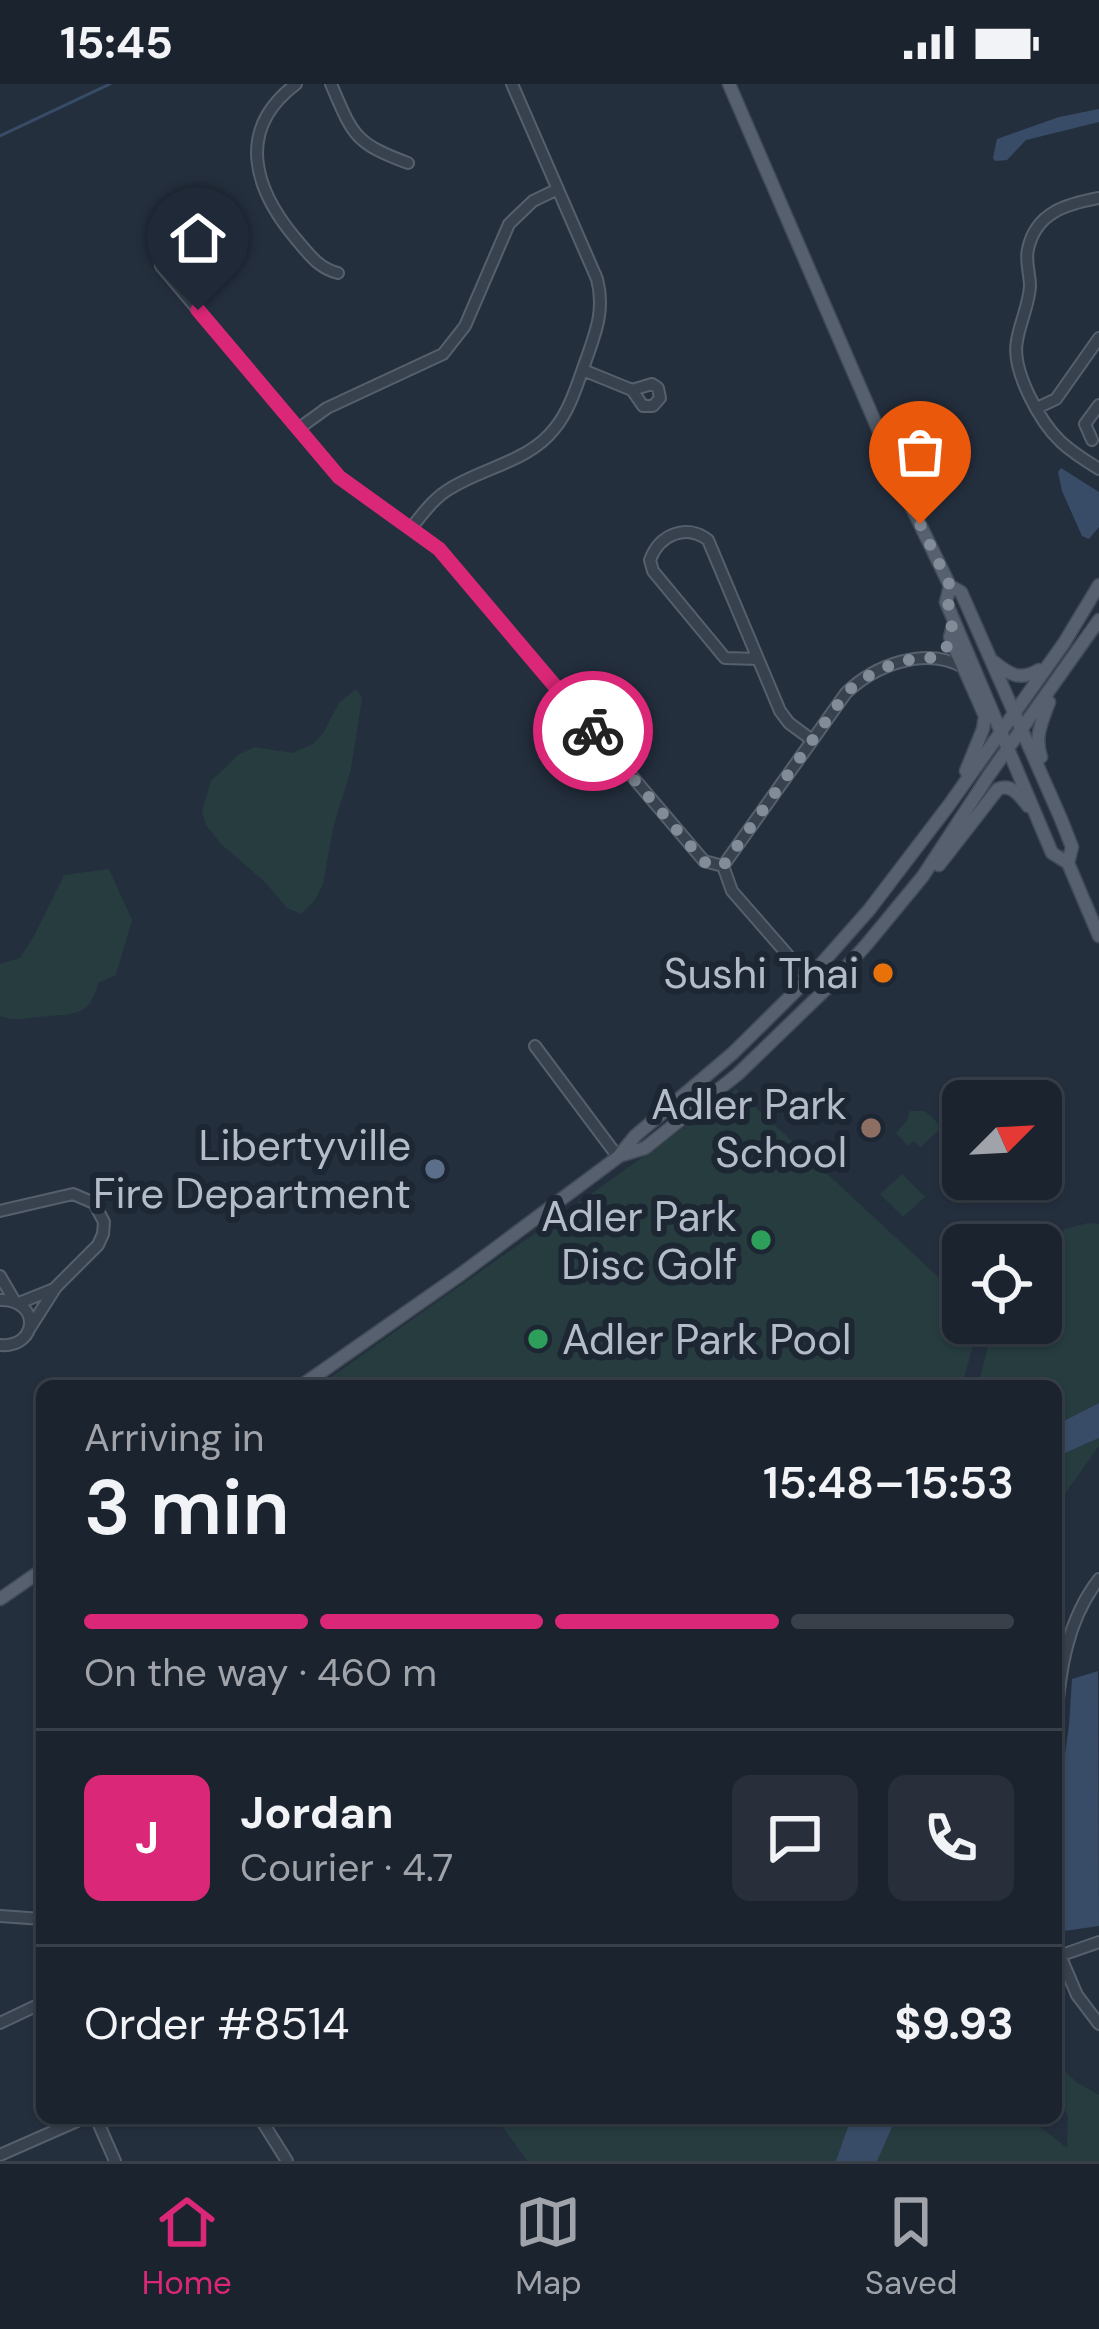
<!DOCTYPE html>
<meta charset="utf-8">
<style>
:root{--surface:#1b232e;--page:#282f3a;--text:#f1f3f6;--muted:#a0a4aa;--line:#39404a;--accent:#db2777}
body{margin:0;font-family:"DM Sans",sans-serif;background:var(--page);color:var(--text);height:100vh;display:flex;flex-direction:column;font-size:45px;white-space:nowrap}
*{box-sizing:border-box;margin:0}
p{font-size:39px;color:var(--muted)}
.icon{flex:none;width:66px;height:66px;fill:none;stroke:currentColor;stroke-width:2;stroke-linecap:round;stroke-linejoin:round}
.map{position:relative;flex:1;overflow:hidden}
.side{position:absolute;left:36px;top:1296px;width:1026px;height:744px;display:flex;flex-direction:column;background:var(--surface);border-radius:18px;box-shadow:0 3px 9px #0004,0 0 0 3px var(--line)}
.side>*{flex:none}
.needle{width:78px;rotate:66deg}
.tools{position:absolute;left:942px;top:996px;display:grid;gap:24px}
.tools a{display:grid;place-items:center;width:120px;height:120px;border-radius:18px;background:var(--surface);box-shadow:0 3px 9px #0004,0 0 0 3px var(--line);font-size:60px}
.pin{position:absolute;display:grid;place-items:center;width:102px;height:102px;color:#fff;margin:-123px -51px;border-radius:50% 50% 50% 0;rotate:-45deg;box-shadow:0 0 12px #0007}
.pin .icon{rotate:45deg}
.courier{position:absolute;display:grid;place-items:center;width:120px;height:120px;margin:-60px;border:9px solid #db2777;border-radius:50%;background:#fff;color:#222;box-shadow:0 3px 15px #0007}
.head em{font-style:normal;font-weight:600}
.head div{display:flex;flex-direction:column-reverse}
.head{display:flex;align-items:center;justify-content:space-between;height:204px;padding:0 48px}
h1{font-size:78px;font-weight:600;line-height:90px}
.bar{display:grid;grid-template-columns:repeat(4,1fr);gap:18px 12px;align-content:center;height:144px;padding:0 48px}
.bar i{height:15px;border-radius:9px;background:var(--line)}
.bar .selected{background:var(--accent)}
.bar p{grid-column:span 4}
.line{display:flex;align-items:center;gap:30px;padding:0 48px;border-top:3px solid var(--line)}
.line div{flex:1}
.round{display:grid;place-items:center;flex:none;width:126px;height:126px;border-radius:18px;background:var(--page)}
.status{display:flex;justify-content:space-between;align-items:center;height:84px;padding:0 60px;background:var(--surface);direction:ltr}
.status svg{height:33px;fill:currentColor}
.tab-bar{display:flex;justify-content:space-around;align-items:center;height:168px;border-top:3px solid var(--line);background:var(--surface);font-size:33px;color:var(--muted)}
.tab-bar a{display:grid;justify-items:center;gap:6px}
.tab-bar .selected{color:var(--accent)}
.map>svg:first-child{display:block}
.green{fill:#263c3f}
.water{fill:#394c67}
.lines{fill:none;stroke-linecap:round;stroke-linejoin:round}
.stream{stroke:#394c67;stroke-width:3}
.minor-casing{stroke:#565f6c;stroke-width:14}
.major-casing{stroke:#414a57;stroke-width:15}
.minor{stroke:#38414e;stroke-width:10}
.major{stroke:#56606e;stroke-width:12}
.done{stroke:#828b98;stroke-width:12;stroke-dasharray:0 21.6}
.route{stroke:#db2777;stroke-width:15}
.food-dot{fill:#e8710a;stroke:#1d2633;stroke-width:4.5}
.education-dot{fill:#8d6e63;stroke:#1d2633;stroke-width:4.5}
.service-dot{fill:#5c6f8a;stroke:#1d2633;stroke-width:4.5}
.leisure-dot{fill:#2e9e5b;stroke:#1d2633;stroke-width:4.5}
.labels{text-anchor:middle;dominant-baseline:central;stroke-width:12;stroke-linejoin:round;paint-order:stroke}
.poi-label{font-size:42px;fill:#b4bcc9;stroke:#1d2633;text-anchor:end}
</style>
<div class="status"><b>15:45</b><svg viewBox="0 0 49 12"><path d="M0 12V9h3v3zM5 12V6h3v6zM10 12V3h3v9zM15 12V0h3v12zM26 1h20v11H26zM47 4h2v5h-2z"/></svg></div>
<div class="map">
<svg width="1099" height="2077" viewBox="0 0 1099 2077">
<rect width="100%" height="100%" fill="#242f3e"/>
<!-- green -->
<path class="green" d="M356 605 362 614 351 685 333 744 323 800 315 816 301 830 287 824 266 799 221 760 206 741 202 727 211 697 238 671 255 663 292 669 313 660 323 649 339 619Z
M109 785 132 836 116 891 98 899C90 937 66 929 38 933 22 935 15 937 0 932V880L20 874 34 852 64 791Z
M736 1005 963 1216V1239H979L962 1302H319C457 1202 599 1107 736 1005Z
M910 1027H925L942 1043 921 1063 914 1057 908 1062 896 1049 906 1038Z
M902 1090 925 1113 903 1133 880 1110Z
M1088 1139 1099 1140V1319L1056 1341V1302H978L994 1239H1041V1168L1065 1145Z
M1099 1354V1362L1056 1422V1373Z
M1056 1978 1076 1998 1099 2011V2077H527L497 2034H1038L1035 2039 1067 2064 1068 2033 1064 2024 1056 2023Z"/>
<!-- water -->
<path class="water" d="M1099 25V38L1026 56 1007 76 995 77 993 74 997 55 1059 33Z
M1061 384 1099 408V443L1089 455 1082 452 1062 407 1058 388Z
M1099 1319V1354L1056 1373V1341Z
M1098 1587 1099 1842 1064 1847 1058 1789 1063 1685 1069 1641 1072 1595Z
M851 2034H896L877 2077H836Z"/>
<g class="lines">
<!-- stream -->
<path class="stream" d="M0 52 110 0"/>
<!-- minor casing -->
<g class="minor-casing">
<path id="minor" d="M296 0C235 46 254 105 296 155 309 170 318 184 338 189
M331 0C353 51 354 59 408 79
M1099 114C1067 120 1036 128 1028 165 1025 177 1030 190 1030 202 1029 221 1020 238 1017 257 1011 286 1040 338 1061 358 1072 368 1086 377 1099 385
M160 163 161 182 339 393 439 465 704 777 723 782 732 807 821 909
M583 286 632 306 643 322H653L660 314 658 304 652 300 632 306
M1037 324 1056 315 1099 254
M298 345 327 324 443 270 465 242 509 140 533 117 558 105
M1092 356 1085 340 1099 321
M412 443C424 428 435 413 451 404 485 383 530 377 555 344 570 326 578 298 586 276 596 248 605 225 597 195L512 0
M758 575 725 574 653 487 650 476C659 451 686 439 708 456L780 627 789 639 812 656
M723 782 846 609C875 581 925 562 963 583
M535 962 618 1073
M0 1127 73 1110 94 1119 104 1138 103 1150 98 1161 56 1203 28 1247
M0 1192 14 1216
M0 1216C41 1215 39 1264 0 1261
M19 1219 54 1205
M1056 1636C1060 1586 1067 1536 1099 1495
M0 1832 42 1835
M1056 1862 1077 1911 1099 1940
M1059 1872 1099 1858
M0 1939 42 1919
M96 2034 115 2077
M260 2034 287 2077
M0 2071 84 2034"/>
</g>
<!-- major casing -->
<g class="major-casing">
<path id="major" d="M729 0 913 426 950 502 961 508 1061 735 1072 763 1068 779
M950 502 946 518 1052 769 1068 779 1099 852
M954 538 950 553 985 632 983 645 966 687
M994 578C1010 591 1020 597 1039 586
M1041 673C1034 652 1042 638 1049 618
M939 781 998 705C1012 699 1020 712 1028 722
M622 1071 645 1064 738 990 830 901 867 860 923 792 989 691 1099 536
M301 1302 461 1190 618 1073 635 1052 733 969 808 895 869 826 949 721 1064 559 1099 501
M0 1515 42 1486"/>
</g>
<!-- minor -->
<use href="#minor" class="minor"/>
<!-- major -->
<use href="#major" class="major"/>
</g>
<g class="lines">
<!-- done -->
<path class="done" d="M593 647 704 778 723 782 846 609C869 587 906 571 937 574 966 547 942 532 950 502L920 440"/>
<!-- route -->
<path class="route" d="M198 226 339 393 439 465 593 647"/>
</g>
<!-- markers -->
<circle class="food-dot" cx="883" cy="889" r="12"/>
<circle class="education-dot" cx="871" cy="1044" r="12"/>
<circle class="service-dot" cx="435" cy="1085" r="12"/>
<g class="leisure-dot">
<circle cx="761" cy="1156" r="12"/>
<circle cx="538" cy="1255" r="12"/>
</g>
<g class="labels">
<!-- poi labels -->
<g class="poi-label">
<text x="859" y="889">Sushi Thai</text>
<text x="847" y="1020">Adler Park<tspan x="847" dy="48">School</tspan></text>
<text x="411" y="1061">Libertyville<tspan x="411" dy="48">Fire Department</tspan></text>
<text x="737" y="1132">Adler Park<tspan x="737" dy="48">Disc Golf</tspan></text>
<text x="562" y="1255" text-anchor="start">Adler Park Pool</text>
</g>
</g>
</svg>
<div class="tools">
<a><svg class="needle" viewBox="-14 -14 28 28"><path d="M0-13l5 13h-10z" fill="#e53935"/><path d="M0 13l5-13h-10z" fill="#a0a4aa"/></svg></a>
<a><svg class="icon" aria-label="locate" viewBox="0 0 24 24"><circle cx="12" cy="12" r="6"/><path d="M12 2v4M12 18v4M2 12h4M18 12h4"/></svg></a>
</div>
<div class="pin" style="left:920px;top:440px;background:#ea580c"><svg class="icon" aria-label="bag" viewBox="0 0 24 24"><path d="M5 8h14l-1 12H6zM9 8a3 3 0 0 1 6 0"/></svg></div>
<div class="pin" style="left:198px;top:226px;background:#1f2937"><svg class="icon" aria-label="home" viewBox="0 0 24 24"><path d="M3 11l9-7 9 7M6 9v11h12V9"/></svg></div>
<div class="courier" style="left:593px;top:647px"><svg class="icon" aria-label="bike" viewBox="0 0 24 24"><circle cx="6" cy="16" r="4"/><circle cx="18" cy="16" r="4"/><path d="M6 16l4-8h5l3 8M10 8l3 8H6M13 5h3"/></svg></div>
<section class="side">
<div class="head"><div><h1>3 min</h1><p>Arriving in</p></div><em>15:48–15:53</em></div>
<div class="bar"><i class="selected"></i><i class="selected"></i><i class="selected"></i><i></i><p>On the way · 460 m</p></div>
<div class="line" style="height:216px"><b class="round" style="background:var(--accent);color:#fff">J</b><div><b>Jordan</b><p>Courier · 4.7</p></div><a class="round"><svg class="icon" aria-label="chat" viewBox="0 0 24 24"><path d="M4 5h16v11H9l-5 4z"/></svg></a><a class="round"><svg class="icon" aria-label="phone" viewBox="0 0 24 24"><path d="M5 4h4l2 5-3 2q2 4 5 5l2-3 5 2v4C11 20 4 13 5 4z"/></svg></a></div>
<div class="line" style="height:156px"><div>Order #8514</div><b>$9.93</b></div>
</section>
</div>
<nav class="tab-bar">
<a class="selected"><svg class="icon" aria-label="home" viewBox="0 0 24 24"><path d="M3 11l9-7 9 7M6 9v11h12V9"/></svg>Home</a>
<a><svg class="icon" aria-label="map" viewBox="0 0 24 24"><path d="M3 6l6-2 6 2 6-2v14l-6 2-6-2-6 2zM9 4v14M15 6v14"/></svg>Map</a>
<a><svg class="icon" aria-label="saved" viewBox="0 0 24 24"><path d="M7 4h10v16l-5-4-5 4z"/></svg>Saved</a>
</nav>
